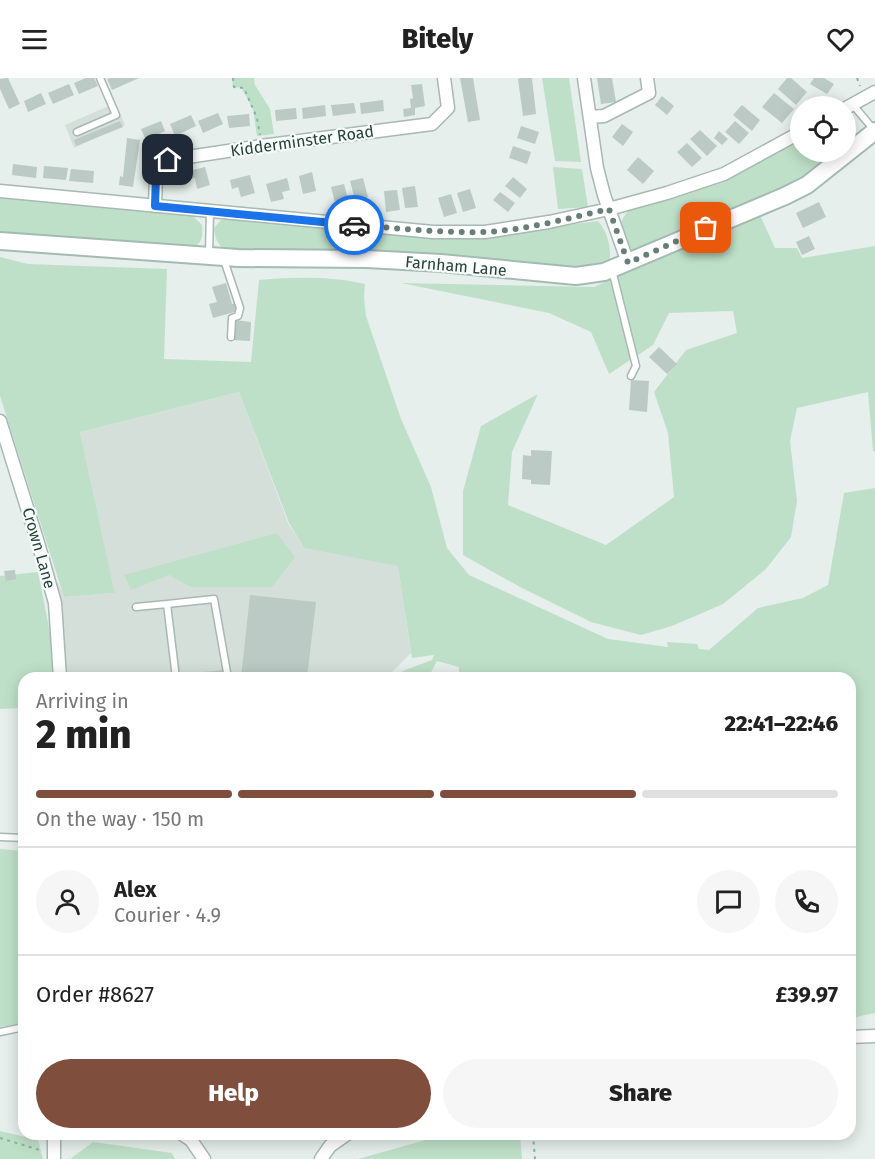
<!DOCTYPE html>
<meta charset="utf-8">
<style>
:root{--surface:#fff;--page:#f6f6f6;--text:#222;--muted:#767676;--line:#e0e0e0;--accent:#804e3d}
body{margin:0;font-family:"Fira Sans",sans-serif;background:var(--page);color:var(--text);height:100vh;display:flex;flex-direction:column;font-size:22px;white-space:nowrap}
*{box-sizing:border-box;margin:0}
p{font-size:20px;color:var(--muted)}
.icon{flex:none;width:33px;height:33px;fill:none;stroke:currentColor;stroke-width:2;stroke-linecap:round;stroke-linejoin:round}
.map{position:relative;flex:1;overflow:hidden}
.panel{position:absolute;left:18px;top:594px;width:838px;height:468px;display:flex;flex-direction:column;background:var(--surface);border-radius:18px;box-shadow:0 3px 15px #0003}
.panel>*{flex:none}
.buttons{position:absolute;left:790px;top:18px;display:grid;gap:12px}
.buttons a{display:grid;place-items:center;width:66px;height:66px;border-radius:50%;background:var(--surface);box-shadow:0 3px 15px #0003;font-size:30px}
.pin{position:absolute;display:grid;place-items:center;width:51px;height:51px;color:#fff;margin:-26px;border-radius:12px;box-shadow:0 3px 9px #0006}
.courier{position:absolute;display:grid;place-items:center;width:60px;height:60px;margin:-30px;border:4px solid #1a73e8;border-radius:50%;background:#fff;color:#222;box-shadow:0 2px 8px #0007}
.headline em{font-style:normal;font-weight:800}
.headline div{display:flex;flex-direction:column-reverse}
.headline{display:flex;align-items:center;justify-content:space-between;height:102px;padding:0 18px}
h1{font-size:39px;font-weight:800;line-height:45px}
.bar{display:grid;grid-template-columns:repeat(4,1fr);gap:9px 6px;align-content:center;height:72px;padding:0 18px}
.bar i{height:8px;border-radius:4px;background:var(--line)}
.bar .current{background:var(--accent)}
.bar p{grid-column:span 4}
.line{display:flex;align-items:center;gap:15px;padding:0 18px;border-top:2px solid var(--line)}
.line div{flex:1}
.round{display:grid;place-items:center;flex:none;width:63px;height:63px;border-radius:32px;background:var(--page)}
.button{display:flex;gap:12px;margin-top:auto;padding:12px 18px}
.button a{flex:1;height:69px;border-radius:36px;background:var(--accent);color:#fff;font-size:24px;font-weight:800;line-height:69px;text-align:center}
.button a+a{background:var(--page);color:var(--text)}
header{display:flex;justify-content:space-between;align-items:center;height:78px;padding:0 18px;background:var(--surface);font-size:27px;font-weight:800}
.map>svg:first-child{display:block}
.built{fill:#d4dfda}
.green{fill:#bfe0c8}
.building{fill:#bbcac4}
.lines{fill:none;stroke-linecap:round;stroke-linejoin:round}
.lane-casing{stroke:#a8b8b2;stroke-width:9}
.street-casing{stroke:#a8b8b2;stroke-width:15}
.secondary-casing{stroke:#a4bbb3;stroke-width:20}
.path{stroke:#86b3a5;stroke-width:2;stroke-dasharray:3 4.5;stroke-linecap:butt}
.lane{stroke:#fff;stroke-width:6}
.street{stroke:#fff;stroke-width:12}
.secondary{stroke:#fff;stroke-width:16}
.done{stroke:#687f78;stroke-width:6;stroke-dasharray:0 10.8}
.route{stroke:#1a73e8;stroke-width:8}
.labels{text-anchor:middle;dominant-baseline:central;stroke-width:4.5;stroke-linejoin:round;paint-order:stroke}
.street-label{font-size:16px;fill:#24423a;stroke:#f7fbf9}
</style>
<header><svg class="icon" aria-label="menu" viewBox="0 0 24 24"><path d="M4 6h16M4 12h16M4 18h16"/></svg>Bitely<svg class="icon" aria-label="heart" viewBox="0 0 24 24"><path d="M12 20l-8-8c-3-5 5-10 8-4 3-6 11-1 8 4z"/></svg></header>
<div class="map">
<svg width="875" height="1081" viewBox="0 0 875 1081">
<rect width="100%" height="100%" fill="#e6efeb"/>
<!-- built -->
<path class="built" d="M98 0H105L125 47 74 70 65 47 111 27Z
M239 314 288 445 304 470 398 487 411 575 386 600H66L64 562 53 505H58L65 519 115 515 80 354Z"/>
<!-- green -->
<path class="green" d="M232 0H254L255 7 270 31 274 56 257 58 253 31 241 9 233 10Z
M542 0H569L581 84 555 83Z
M801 58V74H842L800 105 638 175C616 167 615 145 631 130Z
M553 89 582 91 588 129 558 131Z
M0 117 185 135 193 138 202 147C203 161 202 166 189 171L0 157Z
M759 135 775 170H797L802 180 875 168V373H873L868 314 797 330 790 363 797 423 791 459 766 491 723 526 672 548 641 557 591 544 520 509 463 477V413L481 348 538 316 512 374 508 427 606 467 674 419 668 355 654 314 686 272 737 255 733 233 669 235 653 267 609 296 591 254 549 235 401 205 594 209Z
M231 141 367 155 437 160 479 159 598 143C607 153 611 168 610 182L604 190 593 194 231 176C220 169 215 164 214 150L221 142Z
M0 179 28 186 167 191 164 281 251 284 259 202C295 199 330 198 365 206L364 220 366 238 401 341 431 409 447 470 469 497 608 561 668 569 667 564 697 566 699 571 709 572 758 530 803 520 828 507 844 415 875 410V935L851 940 850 600H459V589L437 583 428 600H398L403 593 432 582 434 577 412 580 398 488 304 470 289 445 239 314 80 354 115 515 64 519 0 318Z
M277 455 295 479 272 509H191L169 497 131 512 124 497Z
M38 494 53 570 52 600H24V630L0 631V498Z
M0 771 24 773V945L0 949Z
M0 1053 38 1062 43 1081H0Z
M447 1056H520L522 1081H358Z
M93 1064 172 1075 175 1081H70Z"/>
<!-- building -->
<path class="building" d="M8 0 20 26 9 31 0 11V1Z
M86 0H94L98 8 79 16 74 5Z
M110 0H139L112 12 107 1Z
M460 0H473L480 42 468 44Z
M520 0H532L536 36 523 38 518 1Z
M597 0H612L616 24 601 26Z
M787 0H791L807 14 796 27 778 11Z
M814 0H824L834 6 827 16 810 6Z
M69 6 74 17 53 26 48 15Z
M422 6 425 28 415 30V37L404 39 403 31 411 30 410 21 413 20 411 7Z
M41 15 46 26 28 34 24 23Z
M774 15 794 31 782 45 762 29Z
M662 18 674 28 667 37 655 27Z
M383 22 384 33 361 36 360 25Z
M354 25 356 35 333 38 331 27Z
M325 27 326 38 303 41 302 30Z
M742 27 760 42 752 53 733 37Z
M296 30 297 41 276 43 275 32Z
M218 35 223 46 203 55 198 43Z
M249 36 250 48 229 50 227 38Z
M191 37 196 48 175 58 170 46Z
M120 43 123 49 76 68 74 62Z
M161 43 165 53 146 62 141 51Z
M735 43 749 55 739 66 725 54Z
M622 46 633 54 623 68 612 59Z
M521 48 539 54 535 66 517 60Z
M700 52 717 68 707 78 690 61Z
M719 53 728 61 722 67 714 60Z
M127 60 140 62 133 109 119 107 120 98 123 99Z
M687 65 702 80 692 89 677 74Z
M513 68 531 74 527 86 509 80Z
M638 79 654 93 643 106 627 92Z
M13 86 37 89 36 100 12 97Z
M44 88 68 90 66 102 43 100Z
M205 89 210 107 197 111 195 100 182 103 180 95Z
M71 91 94 93 93 105 69 103Z
M312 94 316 113 303 116 299 98Z
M250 97 255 115 241 119 238 109 232 111 230 102Z
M513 99 527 111 520 120 505 108Z
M287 100 290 112 282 114 284 121 271 124 266 106Z
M363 100 368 119 355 122 350 103Z
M344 106 349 125 336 128 331 109Z
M415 108 418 129 405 130 402 110Z
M470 111 476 130 463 134 457 115Z
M397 112 400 132 386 134 384 113Z
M500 114 515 125 508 134 493 122Z
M451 116 457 135 444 139 438 120Z
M819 124 826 139 803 150 796 135Z
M809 158 815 171 802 177 796 164Z
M226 205 232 226 236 225 238 233 213 240 209 226 217 224 212 209Z
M235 242 251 244 250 263 233 262Z
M659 269 677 286 667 296 649 279Z
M631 302 649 303 647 334 629 332Z
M531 372 552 373 550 407 531 406V402L522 401 523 377 531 378Z
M15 492 16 501 6 503 4 493Z
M250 517 316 524 307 600H241Z
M224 592 225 600H183V596Z"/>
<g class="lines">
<!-- lane casing -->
<g class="lane-casing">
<path id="lane" d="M853 27 875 53
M77 54 116 37 100 0
M209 176 210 133
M224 182 240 230 238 238 232 240 231 259
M612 192 636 288 631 298
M167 526 214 521 228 600
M136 529 167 526 176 600
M0 759 24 760
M0 954 24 949"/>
</g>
<!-- street casing -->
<g class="street-casing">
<path id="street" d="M584 0 597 90 604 117 628 185
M846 30 875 14
M590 39 604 38 649 15 647 0
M0 113 433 154H485L549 144 609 131 667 115 724 96 801 54
M155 128 156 97 168 82 261 68 432 46 448 30 444 0
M0 343 39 468 55 525 60 600
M850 959 875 958
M54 1056V1081
M182 1056 191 1062 204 1081
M321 1081 330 1068 347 1056"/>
</g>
<!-- secondary casing -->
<g class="secondary-casing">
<path id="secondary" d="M0 163 238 180 367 181 441 185 576 198 604 194 785 118 807 107 875 53"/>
</g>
<!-- path -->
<path class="path" d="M233 0 234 9 244 10 257 40 260 57
M857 0 860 8
M533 1056 535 1081
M0 1060 43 1073"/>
<!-- lane -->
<use href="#lane" class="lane"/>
<!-- street -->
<use href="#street" class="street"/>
<!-- secondary -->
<use href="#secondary" class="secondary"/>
</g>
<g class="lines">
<!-- done -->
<path class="done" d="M354 147C397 150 439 155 482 154 523 153 569 140 609 131L628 185 706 150"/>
<!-- route -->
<path class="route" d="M168 82 156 97 155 128 354 147"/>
</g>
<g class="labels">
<!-- street labels -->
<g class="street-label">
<text transform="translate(302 63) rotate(-8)">Kidderminster Road</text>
<text transform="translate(456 188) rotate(5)">Farnham Lane</text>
<text transform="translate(39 470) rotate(74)">Crown Lane</text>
</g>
</g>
</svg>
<div class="buttons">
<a><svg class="icon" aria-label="locate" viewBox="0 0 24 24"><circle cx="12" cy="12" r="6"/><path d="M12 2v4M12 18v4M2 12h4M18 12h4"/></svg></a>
</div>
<div class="pin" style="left:706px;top:150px;background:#ea580c"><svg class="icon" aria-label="bag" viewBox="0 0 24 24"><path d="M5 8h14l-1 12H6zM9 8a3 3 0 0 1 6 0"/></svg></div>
<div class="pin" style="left:168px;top:82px;background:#1f2937"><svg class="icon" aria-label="home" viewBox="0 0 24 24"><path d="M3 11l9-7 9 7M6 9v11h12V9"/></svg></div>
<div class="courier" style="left:354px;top:147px"><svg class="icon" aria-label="car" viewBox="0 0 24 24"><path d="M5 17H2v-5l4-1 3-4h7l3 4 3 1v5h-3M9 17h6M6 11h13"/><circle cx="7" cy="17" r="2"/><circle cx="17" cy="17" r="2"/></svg></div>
<section class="panel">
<div class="headline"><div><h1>2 min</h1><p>Arriving in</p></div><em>22:41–22:46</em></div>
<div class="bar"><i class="current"></i><i class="current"></i><i class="current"></i><i></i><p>On the way · 150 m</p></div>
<div class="line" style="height:108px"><a class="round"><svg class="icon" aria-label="person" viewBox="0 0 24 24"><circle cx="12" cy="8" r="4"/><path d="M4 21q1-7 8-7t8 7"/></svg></a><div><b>Alex</b><p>Courier · 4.9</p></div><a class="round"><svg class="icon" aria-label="chat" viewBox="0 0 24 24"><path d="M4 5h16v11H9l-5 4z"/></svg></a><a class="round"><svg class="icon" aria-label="phone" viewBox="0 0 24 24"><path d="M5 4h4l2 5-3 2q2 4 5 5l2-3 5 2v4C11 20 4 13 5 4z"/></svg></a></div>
<div class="line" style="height:78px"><div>Order #8627</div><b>£39.97</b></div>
<div class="button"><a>Help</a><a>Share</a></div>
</section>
</div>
